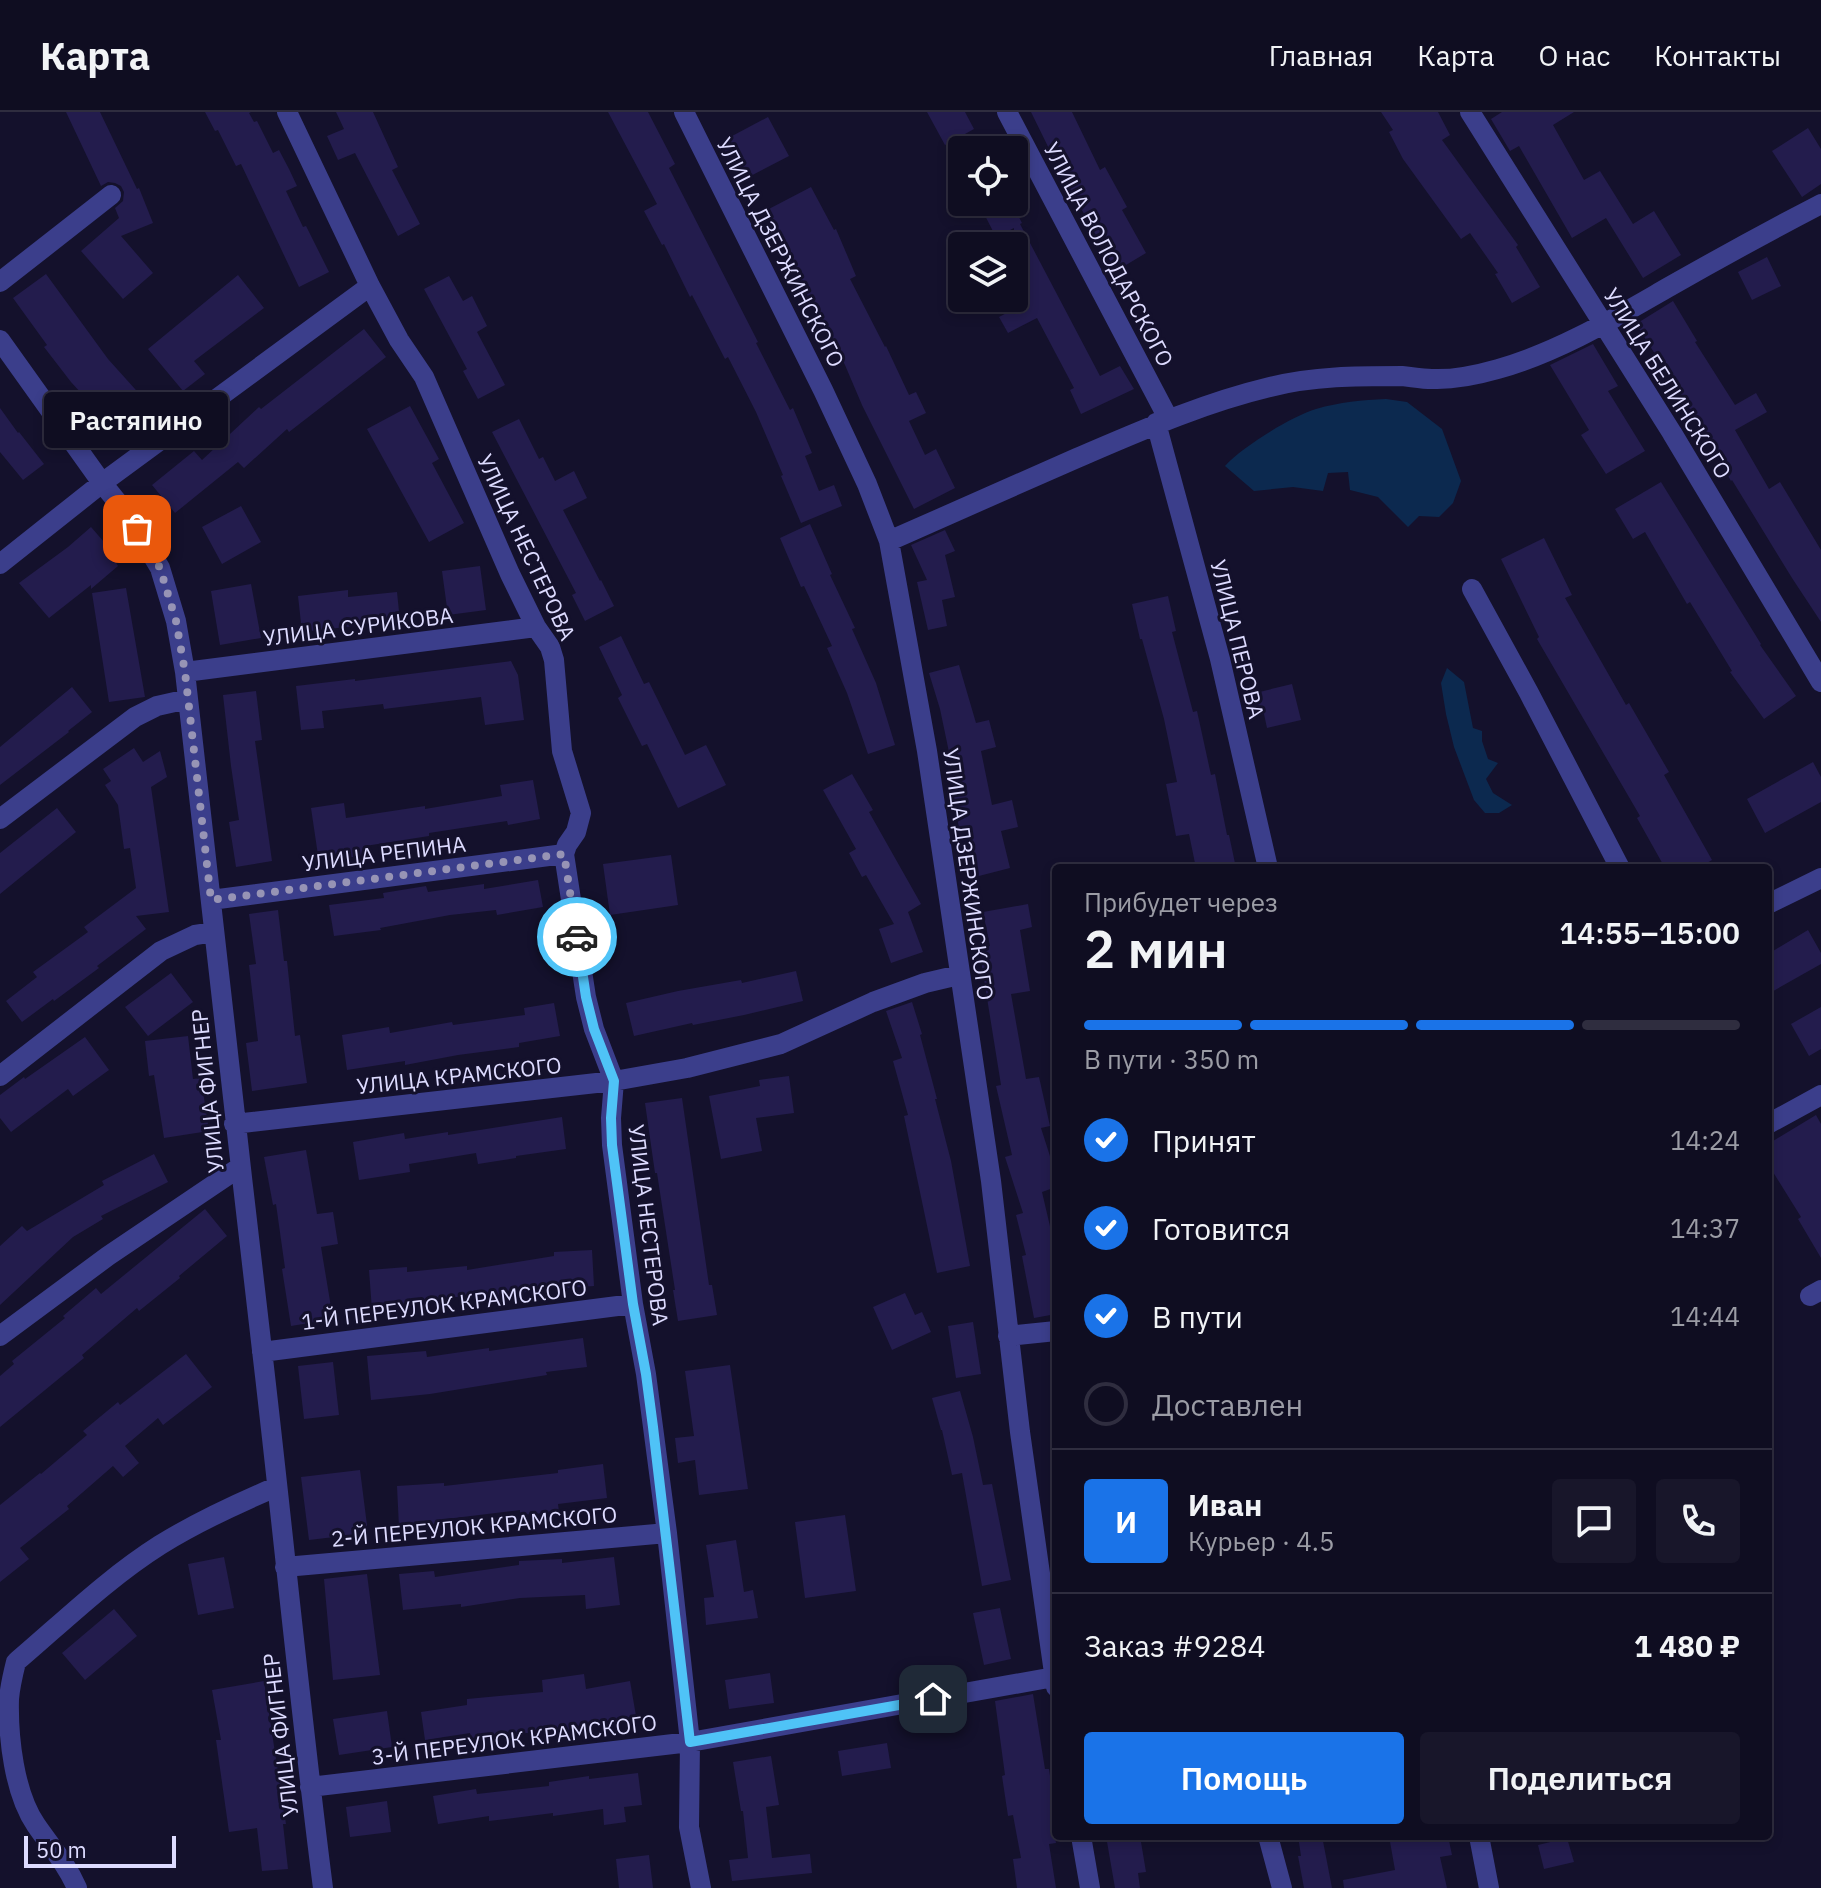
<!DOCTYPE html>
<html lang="ru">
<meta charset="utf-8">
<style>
:root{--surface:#0f0d21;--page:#18162a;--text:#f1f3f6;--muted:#9b9ca5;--line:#2f2d3f;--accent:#1a73e8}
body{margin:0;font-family:"IBM Plex Sans",sans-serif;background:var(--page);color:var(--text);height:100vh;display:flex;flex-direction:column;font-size:30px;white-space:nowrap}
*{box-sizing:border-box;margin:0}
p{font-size:26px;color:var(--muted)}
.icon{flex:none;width:44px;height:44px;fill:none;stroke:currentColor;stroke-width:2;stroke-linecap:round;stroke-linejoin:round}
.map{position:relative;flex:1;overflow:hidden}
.side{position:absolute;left:1052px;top:752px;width:720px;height:976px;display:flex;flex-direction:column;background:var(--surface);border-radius:8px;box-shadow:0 4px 12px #0003,0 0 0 2px var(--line)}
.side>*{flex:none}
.controls{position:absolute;left:948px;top:24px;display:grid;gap:16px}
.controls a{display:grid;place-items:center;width:80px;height:80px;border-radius:8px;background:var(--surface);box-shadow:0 4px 12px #0003,0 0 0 2px var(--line);font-size:40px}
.scale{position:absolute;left:24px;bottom:20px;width:152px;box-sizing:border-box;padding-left:8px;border:4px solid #dddbff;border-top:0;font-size:22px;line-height:28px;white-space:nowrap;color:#dddbff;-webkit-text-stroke:6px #14112c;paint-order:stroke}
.pin{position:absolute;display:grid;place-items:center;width:68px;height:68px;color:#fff;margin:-34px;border-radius:16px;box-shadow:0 4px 12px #0006}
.courier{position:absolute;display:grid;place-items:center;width:80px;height:80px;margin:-40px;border:6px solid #4fc3f7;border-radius:50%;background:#fff;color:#222;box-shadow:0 2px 10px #0007}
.bubble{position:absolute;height:56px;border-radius:8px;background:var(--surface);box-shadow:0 4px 12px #0003,0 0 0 2px var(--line);font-size:26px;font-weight:600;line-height:56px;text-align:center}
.headline em{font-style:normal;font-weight:600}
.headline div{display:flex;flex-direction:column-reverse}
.headline{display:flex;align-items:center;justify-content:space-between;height:136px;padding:0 32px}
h1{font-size:52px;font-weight:600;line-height:60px}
.bar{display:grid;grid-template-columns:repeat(4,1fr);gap:12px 8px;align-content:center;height:96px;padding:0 32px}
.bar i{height:10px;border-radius:6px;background:var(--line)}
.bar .active{background:var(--accent)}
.bar p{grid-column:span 4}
.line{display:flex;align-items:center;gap:20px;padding:0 32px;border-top:2px solid var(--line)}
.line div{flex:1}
.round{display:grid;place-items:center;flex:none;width:84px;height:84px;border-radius:8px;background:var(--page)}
ol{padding:0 32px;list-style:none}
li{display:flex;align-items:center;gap:24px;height:88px}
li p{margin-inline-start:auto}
li .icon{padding:8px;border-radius:50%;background:var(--accent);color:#fff;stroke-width:4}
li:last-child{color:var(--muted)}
li i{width:44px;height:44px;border:4px solid var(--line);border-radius:50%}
.primary-button{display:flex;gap:16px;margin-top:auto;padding:16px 32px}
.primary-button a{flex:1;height:92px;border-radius:8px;background:var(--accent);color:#fff;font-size:32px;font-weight:600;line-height:92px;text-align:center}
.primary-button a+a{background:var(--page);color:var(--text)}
header{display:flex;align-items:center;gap:48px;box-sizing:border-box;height:112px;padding:0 40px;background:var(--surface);border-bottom:2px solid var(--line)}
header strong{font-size:38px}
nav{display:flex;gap:44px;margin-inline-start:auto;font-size:28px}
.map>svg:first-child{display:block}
.water{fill:#0c294f}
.building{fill:#231c4d}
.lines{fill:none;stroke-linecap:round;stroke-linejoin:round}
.minor{stroke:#3b3e8b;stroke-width:20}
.done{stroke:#9794b5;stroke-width:8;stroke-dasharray:0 14.4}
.route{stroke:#4fc3f7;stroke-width:10}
.labels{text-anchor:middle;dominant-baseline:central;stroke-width:6;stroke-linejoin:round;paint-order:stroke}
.street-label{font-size:22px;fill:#dddbff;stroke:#14112c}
</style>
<header>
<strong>Карта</strong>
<nav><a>Главная</a><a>Карта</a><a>О нас</a><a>Контакты</a></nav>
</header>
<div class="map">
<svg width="1821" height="1776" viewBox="0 0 1821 1776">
<rect width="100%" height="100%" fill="#14112c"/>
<!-- water -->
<path class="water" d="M1386 287 1407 290 1442 317 1461 369 1453 391 1439 405 1419 404 1408 415 1378 385 1350 378 1348 360 1328 361 1323 379 1293 375 1254 379 1225 354C1242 335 1292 304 1316 297 1340 290 1362 288 1386 287Z
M1447 556 1464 570 1473 616 1482 619V629L1488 647 1498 651 1486 667 1493 681 1512 693 1499 701H1485L1474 688 1454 635 1446 602 1441 571Z"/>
<!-- building -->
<path class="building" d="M66 0H100L137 77 139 76 153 111 121 124 153 161 123 187 81 139 119 106 115 96 123 89 124 80 121 74 115 71 108 70 101 74Z
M205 0H251L249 1 254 10 257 9 273 41 279 38 289 57 297 74 286 79 303 115 306 114 329 160 299 175 241 52 236 54 218 18 215 19Z
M336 0H373L398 55 392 58 420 112 398 124 355 41 338 48 327 24 344 17Z
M608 0H648L675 52 669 56 758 230 756 231 790 298 793 296 812 341 805 344 819 379 834 373 842 394 801 411 781 364 783 363 756 300 728 245 725 247 692 183 690 185 664 132 662 133 644 99 657 92Z
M927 0H965L974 17 945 33Z
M1031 0H1072L1100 58 1105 55 1127 95 1122 98 1146 141 1116 159 1059 57Z
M1381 0H1438L1450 23 1442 28 1518 133 1516 135 1540 175 1512 191 1495 162 1498 161 1470 121 1461 127 1403 47 1389 20 1393 18Z
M1502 0H1574L1553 13 1584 68 1600 59 1633 112 1654 99 1681 143 1643 166 1606 106 1572 126 1519 34 1510 39 1491 7Z
M768 5 789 44 739 70 719 31Z
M1808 16 1821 37V72L1802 85 1772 39Z
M811 75 834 118 836 117 856 164 850 167 885 235 886 234 909 283 916 280 926 301 909 309 925 343 936 337 955 376 914 397 862 293 845 253 810 184 808 185 790 145 765 99Z
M978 90H1011L1022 111 1020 112 1100 264 1120 254 1134 277 1081 302 1070 278 1074 276 1037 206 1008 221 999 205 1024 192 1014 172V116L996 125Z
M1767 145 1781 174 1752 188 1738 160Z
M46 162 108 247 144 287 112 315 71 270 44 235 47 233 13 186Z
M238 163 264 196 194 249 205 262 183 279 148 237Z
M449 164 463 189 472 184 487 214 477 220 505 273 478 287 463 259 467 257 424 177Z
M1673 189 1697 229 1695 230 1735 293 1756 281 1767 300 1735 318 1769 377 1780 370 1821 438V510L1792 466 1732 368 1731 369 1699 314 1700 313 1636 212Z
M364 217 386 245 289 320 287 317 244 356 238 350 175 401 152 373 194 339 202 348 259 295 261 297Z
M1593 232 1618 274 1608 279 1645 339 1606 362 1581 323 1589 318 1550 253Z
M410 294 439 347 432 351 464 411 429 430 367 317Z
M0 296 18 321 19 320 44 352 23 368 0 340Z
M519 307 539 347 543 345 555 369 574 359 587 386 563 398 600 469 601 468 614 494 585 509 572 483 576 481 492 320Z
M1661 370 1761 532 1760 533 1796 584 1764 607 1730 560 1732 559 1690 490 1687 492 1645 420 1633 427 1615 397Z
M241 394 261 430 222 452 202 415Z
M810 412 832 462 830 463 855 516 852 517 876 571 895 633 868 642 847 581 827 536 832 534 804 474 801 475 780 426Z
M91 415 118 446 115 449 118 454 91 477V473L49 506 19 471 68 435Z
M945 418 955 439 945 443 955 485 942 488 947 514 928 518 917 470 927 468 911 433Z
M1544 426 1572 483 1565 486 1626 593 1629 591 1669 660 1664 663 1712 748 1698 756H1665L1637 706 1640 704 1537 527 1539 525 1501 447Z
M480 454 486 498 448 503 442 459Z
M251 472 261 526 220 533 211 479Z
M126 476 145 585 109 590 92 481Z
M348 478V485L397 480 400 509 302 520 298 484Z
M1168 484 1176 519 1172 520 1193 600 1197 599 1211 663 1215 662 1227 723H1229L1236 756H1196L1189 722 1176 724 1166 672 1177 670 1164 607 1142 527H1140L1132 492Z
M621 524 644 572 649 570 685 643 706 633 726 673 678 696 647 632 642 634 618 586 622 583 599 535Z
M511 549 518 563 524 608 485 613 481 585 384 597 383 592 322 599 324 616 301 618 296 574 355 567V569Z
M959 553 976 611 989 608 996 635 981 639 992 693 1012 688 1018 715 1001 719 1010 756 975 765 966 726H961L949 665 954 664 940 597 929 561Z
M1292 572 1301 608 1267 616 1264 602 1256 604 1251 582Z
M72 575 92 600 68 619 69 620 0 673V635Z
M256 579 262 628 255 629 272 749 236 755 229 710 239 708 231 654 223 583Z
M134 636 143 650 160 639 167 665 151 675 169 800 136 804 146 817 97 854 99 856 54 889 53 887 22 910 6 889 37 865 33 860 88 820 84 815 136 776 130 736 124 737 118 693 105 673 111 669 103 657Z
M1813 650 1821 665V690L1765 721 1747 687Z
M852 662 873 698 869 700 921 792 908 800 923 840 891 851 879 817 894 812 866 763 862 765 849 741 856 737 823 678Z
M533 668 540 707 508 713 507 709 429 721V724L365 734 366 743 319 750 311 696 344 691 346 706 425 694V697L502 684 500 673Z
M57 696 76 720 0 782V741Z
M671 743 678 793 610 803 603 752Z
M538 768 543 795 497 803 496 798 450 803 380 816 381 818 334 824 329 793 384 786 383 781 426 774 428 780 484 772V777Z
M1028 792 1032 815 1020 818 1030 879 1011 882 1026 967 1039 965 1050 1014 1041 1016 1056 1063V1075L1042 1080 1056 1140V1202L1034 1206 1022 1144 1026 1143 1016 1103 1023 1101 1005 1045 1012 1043 996 974 1001 973 979 836 990 834 983 800Z
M278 798 284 849H287L295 924 300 923 307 971 252 979 246 931 258 929 249 853 256 852 249 802Z
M1808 818 1821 841V852L1768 882V842Z
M796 859 803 889 744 903 693 913 692 911 634 924 626 891 678 879 741 868 742 871Z
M171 861 193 890 148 924 125 895Z
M912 890 922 922 920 923 937 987H935L951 1049 970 1154 937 1161 904 1004 908 1003 893 949 902 946 886 899Z
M554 891 560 924 519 931V935L458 943 405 953V949L347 958 342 923 389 915 390 921 452 910 453 913 525 903 524 896Z
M1821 895V937L1809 944 1791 912Z
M188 924 193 967 201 966 209 1019 164 1026 154 963 149 964 145 929Z
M85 925 109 958 73 984 68 977 11 1020 0 1006V983L24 965 25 967Z
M789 964 794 1001 756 1006 762 1039 721 1047 709 984 760 974 759 968Z
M682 986 709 1173H712L717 1203 678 1209 673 1178H675L657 1061H655L645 991Z
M1816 1003 1821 1012V1146L1798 1107 1801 1105 1768 1052V1032Z
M562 1005 566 1037 516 1044V1046L478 1052 476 1041 409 1052 410 1060 359 1068 353 1030 404 1021 405 1027 448 1020V1023Z
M306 1038 317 1102 333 1100 338 1132 321 1135 333 1207 291 1214 282 1157 285 1156 276 1092 273 1093 264 1045Z
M154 1042 168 1070 101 1104 103 1107 73 1125 0 1193V1134L22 1114 27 1119 104 1073 102 1069Z
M205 1097 227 1124 179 1164 180 1166 139 1199 137 1196 82 1243 84 1246 0 1315V1264L14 1252 12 1249 65 1206 63 1204 96 1176 101 1182Z
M592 1138 594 1174 556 1177V1175L496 1185 495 1181 409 1190 410 1195 372 1198 369 1158 407 1155V1160L467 1154V1158L554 1144V1140Z
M905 1181 915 1203 922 1200 931 1220 892 1238 873 1195Z
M973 1210 981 1262 956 1266 948 1214Z
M583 1226 587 1255 546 1260 547 1263 430 1282 371 1288 367 1244 426 1239 427 1245 489 1236V1239Z
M186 1242 212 1275 163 1313 158 1306 125 1334 139 1351 123 1365 113 1354 67 1394 69 1397 20 1436 29 1447 0 1470V1393L40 1361 41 1362 87 1323 83 1319 118 1290 120 1293Z
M333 1250 339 1303 304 1307 298 1254Z
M730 1253 748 1377 699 1383 695 1348 678 1351 675 1326 694 1324 685 1259Z
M960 1279 973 1325 983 1373 992 1372 1011 1468 982 1474 962 1361 952 1363 942 1318H941L932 1286Z
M603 1352 607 1386 558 1392 559 1400 520 1403V1398L446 1407V1412L399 1415 397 1374 444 1371V1374L558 1361V1358Z
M360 1358 368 1421 309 1428 301 1365Z
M845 1403 856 1479 805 1486 795 1410Z
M736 1428 744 1480 753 1478 758 1506 706 1513 704 1486 714 1485 706 1433Z
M224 1445 234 1496 198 1503 188 1452Z
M614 1445 620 1493 586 1497 585 1483 520 1486 461 1495V1492L403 1498 399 1462 434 1459 435 1465 519 1453V1449L562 1447V1451Z
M367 1462 380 1563 333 1568 324 1467Z
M1000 1496 1011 1547 984 1553 973 1501Z
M114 1497 137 1524 85 1568 62 1541Z
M770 1561 774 1591 729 1597 725 1568Z
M584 1562 586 1577 630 1569 636 1604 590 1612V1616L548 1621V1619L471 1626 470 1621 425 1628 421 1600 467 1593V1587L543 1580 542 1568Z
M264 1569 286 1712H283L288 1757 262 1759 257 1716 229 1720 216 1628H221L212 1578Z
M1033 1582 1045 1657H1049L1055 1697 1050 1698 1056 1731 1049 1732 1056 1776H1017L1013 1747 1021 1746 1013 1703 1008 1704 1002 1664 1005 1663 995 1589Z
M387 1599 392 1635 339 1643 333 1607Z
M887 1631 891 1656 842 1664 838 1639Z
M771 1644 779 1693 766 1695 772 1746 810 1742 812 1761 732 1769 729 1748 748 1746 743 1699H741L733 1650Z
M638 1661 642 1693 624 1695 626 1710 604 1713 603 1697 553 1704V1701L489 1709V1704L438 1712 433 1684 476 1677 477 1682 549 1674V1670L589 1664V1667Z
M387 1689 391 1720 350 1725 346 1695Z
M1106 1724H1140L1146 1760 1138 1761 1140 1776H1115Z
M1298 1724H1322L1332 1776H1304L1298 1744H1301Z
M1389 1724H1448L1452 1743 1440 1745 1447 1776H1344L1343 1768 1395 1758Z
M1567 1726 1574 1750 1544 1757 1538 1733Z
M649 1743 653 1776H619L616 1747Z"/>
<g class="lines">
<!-- minor -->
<path class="minor" d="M287 0 370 174 399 228 424 265 510 462 536 515 550 535 554 548 562 639 581 701 576 720 567 733 564 742 586 885 594 917 614 969 611 1006 612 1033 633 1192 646 1262 667 1421 690 1630 689 1715 701 1776
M684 0 823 278 867 372 889 429 927 639 991 1069 1020 1320 1056 1575
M1007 0 1168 306
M1470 0 1672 321 1821 570
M0 170 111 83
M0 228 102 371 128 403 160 456 176 509 185 560C209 786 236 1012 262 1238 283 1417 300 1597 323 1776
M1156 311 1220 547 1268 756
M889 429C951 401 1014 374 1077 346 1140 319 1203 291 1270 275 1313 264 1358 264 1402 264 1412 265 1422 267 1432 267 1454 268 1477 263 1498 257 1558 240 1613 207 1667 176 1718 147 1769 119 1821 92
M0 452 102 371 370 174
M1472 477 1529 581 1620 756
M185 560 536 515
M0 707 135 605 157 594 188 587
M211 788 564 742
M1768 792 1821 766
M0 964 161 839 195 823 214 820
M234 1012 614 969 687 956 781 932 873 890 925 871 959 863
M1768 1012 1821 983
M1810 1184 1821 1178
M0 1224 108 1144 240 1055
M1008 1224 1056 1219
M262 1240 633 1192
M285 1455 667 1421
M16 1550C63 1510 108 1466 160 1433 197 1410 236 1392 276 1375
M16 1550C13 1562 10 1574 9 1587 8 1625 14 1681 36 1713 51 1735 66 1751 77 1776
M310 1675 690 1630 1054 1565
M1081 1724 1090 1776
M1268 1724 1282 1776
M1479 1724 1489 1776"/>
</g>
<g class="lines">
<!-- done -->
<path class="done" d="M137 417 160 456 176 509 185 560 211 788 564 742 577 825"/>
<!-- route -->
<path class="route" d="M577 825 586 885 594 917 614 969 611 1006 612 1033 633 1192 646 1262 653 1315 690 1630 933 1587"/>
</g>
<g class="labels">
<!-- street labels -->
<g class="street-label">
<text transform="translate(781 140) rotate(63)">УЛИЦА ДЗЕРЖИНСКОГО</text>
<text transform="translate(1109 142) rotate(62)">УЛИЦА ВОЛОДАРСКОГО</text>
<text transform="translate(1668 271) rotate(58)">УЛИЦА БЕЛИНСКОГО</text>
<text transform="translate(527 435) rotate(65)">УЛИЦА НЕСТЕРОВА</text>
<text transform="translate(358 514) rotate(-7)">УЛИЦА СУРИКОВА</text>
<text transform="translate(1238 527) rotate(76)">УЛИЦА ПЕРОВА</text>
<text transform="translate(384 741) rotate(-7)">УЛИЦА РЕПИНА</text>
<text transform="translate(969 762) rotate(82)">УЛИЦА ДЗЕРЖИНСКОГО</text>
<text transform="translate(459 963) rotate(-6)">УЛИЦА КРАМСКОГО</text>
<text transform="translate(207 979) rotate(-96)">УЛИЦА ФИГНЕР</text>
<text transform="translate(649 1113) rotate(83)">УЛИЦА НЕСТЕРОВА</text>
<text transform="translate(444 1192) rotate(-7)">1-Й ПЕРЕУЛОК КРАМСКОГО</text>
<text transform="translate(474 1414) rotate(-5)">2-Й ПЕРЕУЛОК КРАМСКОГО</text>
<text transform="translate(280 1623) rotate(-97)">УЛИЦА ФИГНЕР</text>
<text transform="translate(514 1627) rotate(-7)">3-Й ПЕРЕУЛОК КРАМСКОГО</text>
</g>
</g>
</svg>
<div class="controls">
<a><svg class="icon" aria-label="locate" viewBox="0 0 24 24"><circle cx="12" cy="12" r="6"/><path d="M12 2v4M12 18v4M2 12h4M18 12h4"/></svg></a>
<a><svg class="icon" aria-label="layers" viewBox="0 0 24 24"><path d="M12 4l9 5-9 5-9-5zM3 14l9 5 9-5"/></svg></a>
</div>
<div class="scale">50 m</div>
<div class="pin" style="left:137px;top:417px;background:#ea580c"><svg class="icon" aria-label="bag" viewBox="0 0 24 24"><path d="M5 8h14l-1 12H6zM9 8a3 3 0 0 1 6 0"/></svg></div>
<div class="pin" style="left:933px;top:1587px;background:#1f2937"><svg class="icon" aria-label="home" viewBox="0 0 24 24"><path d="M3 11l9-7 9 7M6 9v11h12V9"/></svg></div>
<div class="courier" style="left:577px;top:825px"><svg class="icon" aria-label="car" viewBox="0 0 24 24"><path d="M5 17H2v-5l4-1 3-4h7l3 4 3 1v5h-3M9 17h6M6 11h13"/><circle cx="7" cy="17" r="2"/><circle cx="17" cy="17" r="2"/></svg></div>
<div class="bubble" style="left:44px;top:280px;width:184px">Растяпино</div>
<section class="side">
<div class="headline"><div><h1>2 мин</h1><p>Прибудет через</p></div><em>14:55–15:00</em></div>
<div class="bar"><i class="active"></i><i class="active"></i><i class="active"></i><i></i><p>В пути · 350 m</p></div>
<ol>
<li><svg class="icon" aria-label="check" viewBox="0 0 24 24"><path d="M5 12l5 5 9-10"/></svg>Принят<p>14:24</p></li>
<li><svg class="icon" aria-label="check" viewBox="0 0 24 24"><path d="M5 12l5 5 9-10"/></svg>Готовится<p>14:37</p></li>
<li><svg class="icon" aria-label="check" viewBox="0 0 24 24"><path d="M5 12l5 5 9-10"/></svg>В пути<p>14:44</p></li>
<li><i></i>Доставлен</li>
</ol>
<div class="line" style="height:144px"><b class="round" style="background:var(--accent);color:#fff">И</b><div><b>Иван</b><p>Курьер · 4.5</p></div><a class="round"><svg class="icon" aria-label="chat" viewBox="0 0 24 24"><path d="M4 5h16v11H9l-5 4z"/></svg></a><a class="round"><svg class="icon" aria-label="phone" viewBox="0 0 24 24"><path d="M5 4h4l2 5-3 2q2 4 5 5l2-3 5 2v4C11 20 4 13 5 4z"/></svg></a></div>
<div class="line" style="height:104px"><div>Заказ #9284</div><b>1 480 ₽</b></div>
<div class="primary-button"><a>Помощь</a><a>Поделиться</a></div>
</section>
</div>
